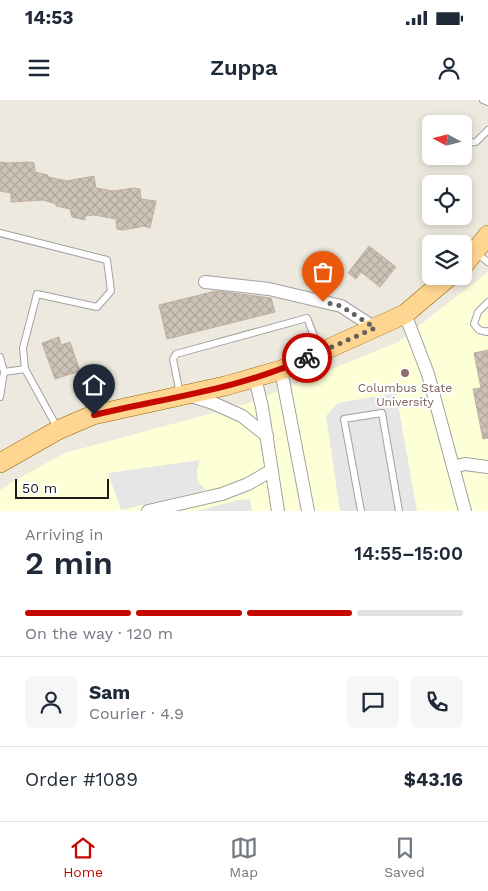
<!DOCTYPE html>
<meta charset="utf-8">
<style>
:root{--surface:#fff;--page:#f6f6f7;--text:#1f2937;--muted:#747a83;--line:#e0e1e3;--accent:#c50900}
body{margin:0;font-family:"Work Sans",sans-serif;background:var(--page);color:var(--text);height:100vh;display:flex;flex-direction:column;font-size:19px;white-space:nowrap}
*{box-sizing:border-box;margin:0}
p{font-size:16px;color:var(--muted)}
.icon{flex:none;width:28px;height:28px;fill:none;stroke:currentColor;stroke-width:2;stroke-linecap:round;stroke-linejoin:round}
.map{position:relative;height:411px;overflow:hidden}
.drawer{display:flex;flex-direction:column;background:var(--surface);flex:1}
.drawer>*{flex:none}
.needle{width:32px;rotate:277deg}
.fabs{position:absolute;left:422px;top:15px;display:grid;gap:10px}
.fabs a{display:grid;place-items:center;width:50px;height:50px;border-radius:8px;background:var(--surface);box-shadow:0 2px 8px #0003;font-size:25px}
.scale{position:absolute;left:15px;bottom:12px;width:94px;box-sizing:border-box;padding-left:5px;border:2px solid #1a1a1a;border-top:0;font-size:14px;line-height:18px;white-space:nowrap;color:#1a1a1a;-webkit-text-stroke:4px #fff;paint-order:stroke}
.pin{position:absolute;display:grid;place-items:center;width:42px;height:42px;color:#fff;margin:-51px -21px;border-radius:50% 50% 50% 0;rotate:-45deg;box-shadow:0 0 5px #0007}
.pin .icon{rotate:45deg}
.courier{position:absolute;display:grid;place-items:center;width:50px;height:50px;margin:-25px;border:4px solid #c50900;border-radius:50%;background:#fff;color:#222;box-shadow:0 1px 6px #0007}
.head em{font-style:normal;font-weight:600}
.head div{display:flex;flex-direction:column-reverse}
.head{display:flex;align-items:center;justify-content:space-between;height:85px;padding:0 25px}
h1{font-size:32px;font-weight:600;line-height:38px}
.bar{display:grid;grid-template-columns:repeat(4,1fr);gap:8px 5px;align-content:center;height:60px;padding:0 25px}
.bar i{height:6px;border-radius:4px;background:var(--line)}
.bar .current{background:var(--accent)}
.bar p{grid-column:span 4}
.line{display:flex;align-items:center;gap:12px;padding:0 25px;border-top:1px solid var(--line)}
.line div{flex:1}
.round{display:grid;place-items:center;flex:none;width:52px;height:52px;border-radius:8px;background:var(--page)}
.status{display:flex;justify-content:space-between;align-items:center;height:35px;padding:0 25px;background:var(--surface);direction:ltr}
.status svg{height:14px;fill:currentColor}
header{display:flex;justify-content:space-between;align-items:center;height:65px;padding:0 25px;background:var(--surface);font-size:22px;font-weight:600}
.dock{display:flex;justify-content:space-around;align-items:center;height:70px;border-top:1px solid var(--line);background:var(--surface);font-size:14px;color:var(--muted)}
.dock a{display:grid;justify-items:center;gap:2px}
.dock .current{color:var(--accent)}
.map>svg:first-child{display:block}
.education{fill:#fdffd6}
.parking{fill:#e6e6e6}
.building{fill:url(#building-cross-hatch);stroke:#c0afa0}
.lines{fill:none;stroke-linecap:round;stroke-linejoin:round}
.lane-casing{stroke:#a1a1a1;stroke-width:8}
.street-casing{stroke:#a1a1a1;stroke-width:14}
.primary-casing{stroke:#916700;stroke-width:20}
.lane{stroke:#fff;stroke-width:6}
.street{stroke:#fff;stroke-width:12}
.primary{stroke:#ffd592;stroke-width:19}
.done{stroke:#64625f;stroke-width:5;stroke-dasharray:0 9}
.route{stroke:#c50900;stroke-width:6}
.education-dot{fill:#8d6e63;stroke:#fff;stroke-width:2}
.labels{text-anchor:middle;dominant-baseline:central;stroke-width:4;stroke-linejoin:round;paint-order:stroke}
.education-label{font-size:12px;fill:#785e54;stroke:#fff}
</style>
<div class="status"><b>14:53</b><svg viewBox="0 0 49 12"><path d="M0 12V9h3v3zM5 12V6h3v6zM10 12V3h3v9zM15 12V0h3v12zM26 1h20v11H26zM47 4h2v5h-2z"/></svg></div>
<header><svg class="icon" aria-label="menu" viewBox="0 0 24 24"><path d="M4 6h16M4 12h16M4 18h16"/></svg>Zuppa<svg class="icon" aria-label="person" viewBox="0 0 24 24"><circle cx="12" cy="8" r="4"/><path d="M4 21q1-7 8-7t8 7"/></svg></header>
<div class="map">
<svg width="488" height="411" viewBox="0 0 488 411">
<defs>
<pattern id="building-cross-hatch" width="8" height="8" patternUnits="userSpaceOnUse" patternTransform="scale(1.25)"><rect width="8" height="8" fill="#cdc2b7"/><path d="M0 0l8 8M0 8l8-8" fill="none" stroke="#afa69d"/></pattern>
</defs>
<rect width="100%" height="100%" fill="#eee9de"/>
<!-- education -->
<path class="education" d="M488 172V411H0V390L12 382 65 353 246 304 398 242Z"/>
<!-- parking -->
<path class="parking" d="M396 293 417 411H340L326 316 338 303Z
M200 360 197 370 198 382 206 390 121 410 108 373Z
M250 399 252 411H197L239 400Z"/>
<!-- building -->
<path class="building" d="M0 62 8 63 28 62 34 63 35 72 48 75V77L67 81 94 76 96 88 113 91 134 88 140 89 141 99 156 101 150 128 144 126 123 130 117 129 116 119 94 115 85 116V120L72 117 70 109 56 106V104L43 100 11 102V93L0 91Z
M369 146 396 167 380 187 361 172 356 179 348 173Z
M216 191 271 198 275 212 167 239 159 205Z
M59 237 61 245 70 242 80 271 55 279 42 243Z
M488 250V338L483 339 473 289 481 288 474 253Z"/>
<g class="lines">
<!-- lane casing -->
<g class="lane-casing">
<path id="lane" d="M483 0 488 2
M427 35 431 36
M464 43 476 42 488 30
M0 133 107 160 111 191 97 207 37 194 23 248 25 269 58 329
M475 152 488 162
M488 202 478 212 474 224 479 230 487 232 488 231
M0 257 4 272
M180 294 173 259 176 254 307 218 320 251
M0 297 4 272 25 269
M361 411 344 319 382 313 399 411"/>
</g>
<!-- street casing -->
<g class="street-casing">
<path id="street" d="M205 182 269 189 341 206 375 228
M405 214 428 274 465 411
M281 270 308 411
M255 278 262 307 278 411
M188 295 213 303 242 316 267 336
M453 367 465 364 488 367
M148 411 222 394 248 384 272 370"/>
</g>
<!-- primary casing -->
<g class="primary-casing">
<path id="primary" d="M464 165 488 135
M0 363 58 330 93 315 225 286 281 270 405 214 450 176"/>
</g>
<!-- lane -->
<use href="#lane" class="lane"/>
<!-- street -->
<use href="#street" class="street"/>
<!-- primary -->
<use href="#primary" class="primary"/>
</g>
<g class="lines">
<!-- done -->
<path class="done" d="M307 258 375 228 341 206 323 202"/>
<!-- route -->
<path class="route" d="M94 315C165 298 240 289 307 258"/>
</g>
<!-- markers -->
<circle class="education-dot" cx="405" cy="273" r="5"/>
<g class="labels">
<!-- education labels -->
<g class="education-label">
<text x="405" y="288">Columbus State<tspan x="405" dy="14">University</tspan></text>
</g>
</g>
</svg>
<div class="fabs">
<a><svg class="needle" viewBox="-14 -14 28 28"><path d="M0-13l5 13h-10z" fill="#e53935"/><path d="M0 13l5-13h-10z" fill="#747a83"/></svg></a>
<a><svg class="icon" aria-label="locate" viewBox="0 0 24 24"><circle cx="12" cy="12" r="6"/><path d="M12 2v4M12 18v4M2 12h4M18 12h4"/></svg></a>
<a><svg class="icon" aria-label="layers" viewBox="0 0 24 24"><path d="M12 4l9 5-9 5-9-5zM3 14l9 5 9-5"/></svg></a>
</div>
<div class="scale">50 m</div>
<div class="pin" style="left:323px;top:202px;background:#ea580c"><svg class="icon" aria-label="bag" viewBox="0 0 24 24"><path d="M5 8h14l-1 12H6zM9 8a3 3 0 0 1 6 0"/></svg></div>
<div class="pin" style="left:94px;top:315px;background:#1f2937"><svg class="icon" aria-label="home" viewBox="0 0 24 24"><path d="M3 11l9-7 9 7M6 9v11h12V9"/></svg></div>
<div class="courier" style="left:307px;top:258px"><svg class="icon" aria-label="bike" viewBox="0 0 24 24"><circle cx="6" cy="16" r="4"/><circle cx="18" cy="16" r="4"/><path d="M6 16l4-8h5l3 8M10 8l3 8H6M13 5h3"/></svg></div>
</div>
<section class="drawer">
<div class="head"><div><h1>2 min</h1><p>Arriving in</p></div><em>14:55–15:00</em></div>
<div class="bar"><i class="current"></i><i class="current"></i><i class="current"></i><i></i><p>On the way · 120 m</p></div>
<div class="line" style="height:90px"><a class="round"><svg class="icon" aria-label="person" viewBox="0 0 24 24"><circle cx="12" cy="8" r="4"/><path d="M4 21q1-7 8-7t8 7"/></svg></a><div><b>Sam</b><p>Courier · 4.9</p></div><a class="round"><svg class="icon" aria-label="chat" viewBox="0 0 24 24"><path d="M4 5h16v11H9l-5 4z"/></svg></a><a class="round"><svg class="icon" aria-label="phone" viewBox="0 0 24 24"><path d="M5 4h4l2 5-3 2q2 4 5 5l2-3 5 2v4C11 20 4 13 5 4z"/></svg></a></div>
<div class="line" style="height:65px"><div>Order #1089</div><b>$43.16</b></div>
</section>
<nav class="dock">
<a class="current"><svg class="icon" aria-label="home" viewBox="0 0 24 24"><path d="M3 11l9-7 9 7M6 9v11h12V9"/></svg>Home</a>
<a><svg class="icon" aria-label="map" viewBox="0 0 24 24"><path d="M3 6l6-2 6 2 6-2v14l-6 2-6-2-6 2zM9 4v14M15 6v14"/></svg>Map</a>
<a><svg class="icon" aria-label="saved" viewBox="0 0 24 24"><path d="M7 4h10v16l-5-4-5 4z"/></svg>Saved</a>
</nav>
